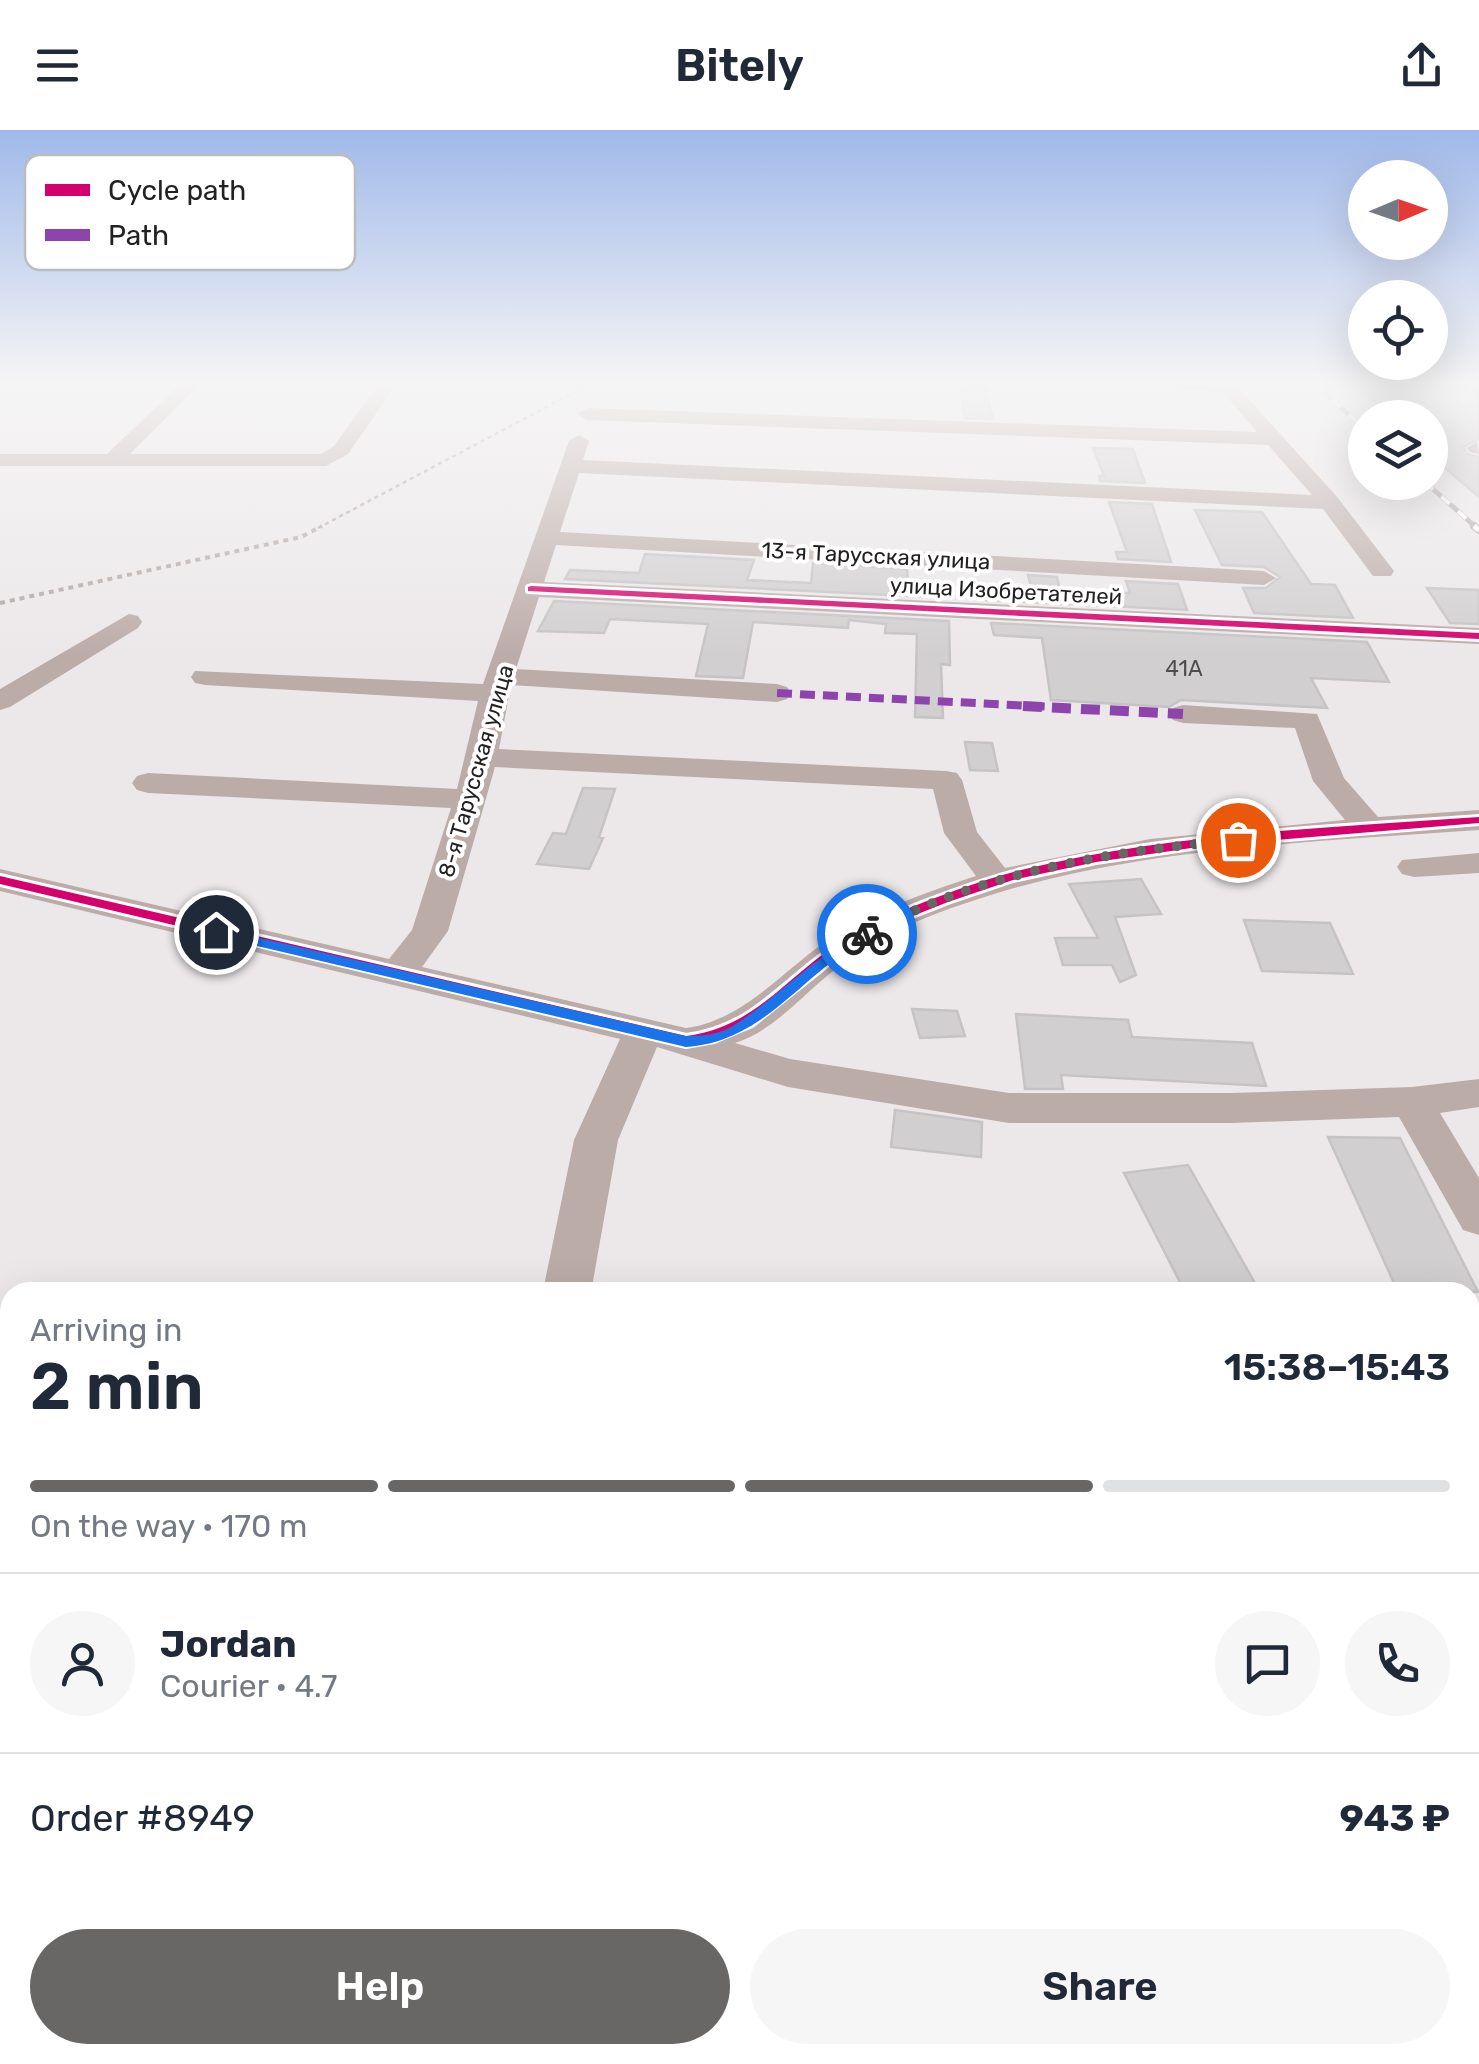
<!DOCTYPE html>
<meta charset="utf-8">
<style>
:root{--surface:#fff;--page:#f6f6f7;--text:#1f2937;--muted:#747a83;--line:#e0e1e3;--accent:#696666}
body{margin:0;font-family:Rubik,sans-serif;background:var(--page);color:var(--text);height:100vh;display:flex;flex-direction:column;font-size:38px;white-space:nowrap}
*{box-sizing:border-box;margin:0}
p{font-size:32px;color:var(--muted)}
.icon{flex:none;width:55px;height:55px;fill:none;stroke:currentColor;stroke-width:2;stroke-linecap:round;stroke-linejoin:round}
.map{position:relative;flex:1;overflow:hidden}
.side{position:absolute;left:0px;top:1152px;width:1480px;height:782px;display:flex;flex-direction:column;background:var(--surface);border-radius:30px 30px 0 0;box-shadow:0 10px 40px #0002}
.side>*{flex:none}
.needle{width:65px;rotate:88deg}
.fabs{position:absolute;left:1348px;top:30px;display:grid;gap:20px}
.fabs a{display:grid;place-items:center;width:100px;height:100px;border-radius:50%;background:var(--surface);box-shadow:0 10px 40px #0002;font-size:50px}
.pin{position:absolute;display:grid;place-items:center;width:85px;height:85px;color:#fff;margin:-42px;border:5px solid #fff;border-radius:50%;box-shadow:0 2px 10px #0007}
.courier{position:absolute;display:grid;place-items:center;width:100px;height:100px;margin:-50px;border:8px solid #1a73e8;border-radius:50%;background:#fff;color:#222;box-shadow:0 2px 12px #0007}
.headline em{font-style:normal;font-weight:600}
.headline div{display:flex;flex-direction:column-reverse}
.headline{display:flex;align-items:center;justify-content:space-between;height:170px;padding:0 30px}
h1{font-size:65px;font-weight:600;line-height:75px}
.bar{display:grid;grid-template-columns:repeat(4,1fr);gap:15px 10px;align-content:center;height:120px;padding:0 30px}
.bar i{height:12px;border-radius:8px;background:var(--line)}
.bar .selected{background:var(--accent)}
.bar p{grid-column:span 4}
.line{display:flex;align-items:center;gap:25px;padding:0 30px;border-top:2px solid var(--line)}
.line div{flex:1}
.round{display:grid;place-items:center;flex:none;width:105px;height:105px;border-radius:52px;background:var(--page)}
.primary-button{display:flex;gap:20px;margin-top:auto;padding:20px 30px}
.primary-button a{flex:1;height:115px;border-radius:60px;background:var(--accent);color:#fff;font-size:40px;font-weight:600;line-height:115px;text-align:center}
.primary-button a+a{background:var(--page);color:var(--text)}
header{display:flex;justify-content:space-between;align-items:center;height:130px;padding:0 30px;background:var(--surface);font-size:45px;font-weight:600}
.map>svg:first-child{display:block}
.building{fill:#d2cfd0;stroke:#c6c3c4;stroke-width:2.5}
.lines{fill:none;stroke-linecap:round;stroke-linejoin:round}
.path-far1{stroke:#b0a6a3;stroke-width:2.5;stroke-dasharray:4 4;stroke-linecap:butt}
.path{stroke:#b0a6a3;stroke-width:4;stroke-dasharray:5 5;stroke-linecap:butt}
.minor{fill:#bcaca8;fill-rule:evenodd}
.rail-far1-casing{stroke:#b2aaa8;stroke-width:5}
.rail-casing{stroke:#b2aaa8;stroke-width:8}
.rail-far1{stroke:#fff;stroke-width:4;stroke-dasharray:11;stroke-linecap:butt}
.rail{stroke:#fff;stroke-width:5;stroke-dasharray:14;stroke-linecap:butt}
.quiet-far1{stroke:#8e44ad;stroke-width:8;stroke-dasharray:15 8;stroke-linecap:butt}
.quiet{stroke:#8e44ad;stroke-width:10;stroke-dasharray:19 10;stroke-linecap:butt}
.cycleway-casing{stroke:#fff;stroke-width:6}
.cycleway{fill:#d6006c;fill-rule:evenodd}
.route{fill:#1a73e8}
.done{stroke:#696666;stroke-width:10;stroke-dasharray:0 18}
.labels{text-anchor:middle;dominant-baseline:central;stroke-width:8;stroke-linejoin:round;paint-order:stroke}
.far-street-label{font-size:22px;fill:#222020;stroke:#fff}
.number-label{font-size:22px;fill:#4f4d4d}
.key{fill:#fff;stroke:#bdbcbc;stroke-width:2.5}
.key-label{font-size:28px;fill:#222020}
</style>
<header><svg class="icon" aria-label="menu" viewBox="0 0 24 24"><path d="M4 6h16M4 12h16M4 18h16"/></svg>Bitely<svg class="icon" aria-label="share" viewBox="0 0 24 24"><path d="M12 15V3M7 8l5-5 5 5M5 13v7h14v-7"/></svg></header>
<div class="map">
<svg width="1479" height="1934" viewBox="0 0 1479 1934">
<rect width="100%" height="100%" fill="#ece8e9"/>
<!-- building -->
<path class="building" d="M960 255H984L993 289 965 288Z
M1479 255V309L1463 317 1467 324 1479 327V367L1430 325V288H1396L1355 257Z
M1093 318 1133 319 1145 353 1100 351 1099 346H1104Z
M1109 372 1152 374 1171 432 1118 429 1116 422H1127Z
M1195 380 1262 382 1311 454 1335 455 1353 488 1254 483 1243 458H1266L1280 447 1264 437 1222 435Z
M645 424 754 430 747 450 811 453 813 433 907 439 908 453 944 454 949 457V468L565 449 570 440 639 443Z
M1028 445 1057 447 1060 460 1130 463 1126 451 1178 454 1187 480 986 470 983 459 1032 461Z
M1427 458 1479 460V494L1450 493Z
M554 471 949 491 950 535 941 534 943 588 915 587 917 504 885 503 886 494 849 490 848 498 753 492 743 548 696 546 708 494 610 489 604 503 538 501Z
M991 493 1367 512 1389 552 1311 548 1327 578 1181 570 1169 577 1051 570 1042 508 994 505Z
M965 612 992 613 998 641 970 640Z
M583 658 615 659 599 707 603 708 589 739 537 734 553 703 566 704Z
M1141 749 1161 784 1115 787 1136 845 1120 852 1112 835H1063L1055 808H1098L1069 754Z
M1244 790 1330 793 1353 844 1262 841Z
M912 879 957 881 965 906 920 908Z
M1016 884 1128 890 1132 907 1252 913 1266 956 1061 945 1063 959H1025Z
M895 980 982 992 981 1027 891 1017Z
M1328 1007 1400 1008 1478 1162H1398Z
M1188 1035 1260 1162H1185L1124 1043Z"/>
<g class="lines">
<!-- path-far1 -->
<path class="path-far1" d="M318 398 588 255"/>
<!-- path -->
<path class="path" d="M0 473 301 407 322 396"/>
<!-- minor -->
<path class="minor" d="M179 255H199L130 324H321L334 316 378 255H396L348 324 326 336H0V324H107Z
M1175 255H1236L1338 368 1394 441 1391 446H1373L1323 379 579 343 560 402 1264 441 1276 448 1264 455 556 415 544 452 1479 498V514L539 467 516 539 777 554 787 557 791 563 787 569 777 572 511 555 499 619 946 641 957 643 962 650 977 702 1005 738 1150 709 1345 690 1313 651 1295 598 1183 593 1173 590 1168 584 1173 578 1183 575 1317 584 1344 648 1378 687 1479 680V700C1288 714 1090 718 911 794 881 807 852 825 827 846 798 870 772 901 735 913L790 929 1009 963H1232L1412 957 1479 949V977L1440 983 1479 1048V1105L1463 1100 1399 987 1232 993H1009L788 957 657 917 618 1010 593 1151 596 1162H547L545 1151 574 1010 620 909 0 761V739L389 829 412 800 451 678 148 663 137 660 132 653 137 646 148 643 457 659 478 571 205 555 195 553 191 547 195 541 483 554 569 311 579 305 589 311 583 330 1312 365 1268 315 587 290 577 284 587 278 1257 302 1223 262 1184 260ZM495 637 933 659 944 703 976 746C927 762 878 779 834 806 785 837 746 890 686 898L422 837 448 801Z
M1477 312 1479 324 1470 322 1467 318Z
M129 484 138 486 142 492 138 498 10 577 0 580V559Z
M1479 723V743L1414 747 1402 744 1397 737 1402 730Z
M1479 1683V1751L1470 1753V1685Z
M1266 1925H1360L1364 1934H1270Z"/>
<!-- rail-far1 casing -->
<g class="rail-far1-casing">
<path id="rail-far1" d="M1316 255 1365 299
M1425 352 1477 398"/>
</g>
<!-- rail casing -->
<g class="rail-casing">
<path id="rail" d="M1474 396 1479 400"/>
</g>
<!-- rail-far1 -->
<use href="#rail-far1" class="rail-far1"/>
<!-- rail -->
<use href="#rail" class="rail"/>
<!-- quiet-far1 -->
<path class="quiet-far1" d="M777 563 1072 578"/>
<!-- quiet -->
<path class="quiet" d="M1023 576 1183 584"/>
<!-- cycleway casing -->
<g class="cycleway-casing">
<path id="cycleway" d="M531 456 1479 503V509L528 461V457Z
M1479 687V693L1205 716 1096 732 1013 750 948 772 885 797 837 827 752 895 714 911 686 916 0 754V746L686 906C740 899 768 869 808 836 835 814 866 794 899 782 939 766 979 751 1021 740 1170 703 1326 698 1479 687Z"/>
</g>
<!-- cycleway -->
<use href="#cycleway" class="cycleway"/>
</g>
<!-- sky -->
<linearGradient id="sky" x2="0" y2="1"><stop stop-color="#a0b9ea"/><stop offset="0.48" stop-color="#f6f5f5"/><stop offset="1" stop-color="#f6f5f5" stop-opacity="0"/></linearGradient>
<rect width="1479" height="526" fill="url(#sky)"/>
<!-- route -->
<path class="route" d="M216 798 686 906C703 906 718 905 733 896 778 867 814 827 862 801L874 804C862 814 846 820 834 830 786 867 750 913 686 917L211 805 209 802Z"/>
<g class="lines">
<!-- done -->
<path class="done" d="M867 804C979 742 1112 721 1238 710"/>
</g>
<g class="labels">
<!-- far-street labels -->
<g class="far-street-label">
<text transform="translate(876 426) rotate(3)">13-я Тарусская улица</text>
<text transform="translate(1006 461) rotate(3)">улица Изобретателей</text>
<text transform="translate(476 641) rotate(-74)">8-я Тарусская улица</text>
</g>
<!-- number labels -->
<g class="number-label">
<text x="1184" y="538">41А</text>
</g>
</g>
<!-- legend -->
<rect x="25" y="25" width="330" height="115" rx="15" class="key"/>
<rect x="45" y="54" width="45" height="12" fill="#d6006c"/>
<rect x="45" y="99" width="45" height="12" fill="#8e44ad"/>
<g class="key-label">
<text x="108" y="70">Cycle path</text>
<text x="108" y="115">Path</text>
</g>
</svg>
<div class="fabs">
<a><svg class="needle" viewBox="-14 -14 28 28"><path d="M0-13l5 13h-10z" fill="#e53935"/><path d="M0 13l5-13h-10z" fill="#747a83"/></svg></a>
<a><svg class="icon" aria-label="locate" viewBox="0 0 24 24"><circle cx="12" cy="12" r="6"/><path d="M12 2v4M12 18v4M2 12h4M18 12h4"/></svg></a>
<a><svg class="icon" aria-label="layers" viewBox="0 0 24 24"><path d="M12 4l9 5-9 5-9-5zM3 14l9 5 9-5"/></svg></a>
</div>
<div class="pin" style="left:1238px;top:710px;background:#ea580c"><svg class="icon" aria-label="bag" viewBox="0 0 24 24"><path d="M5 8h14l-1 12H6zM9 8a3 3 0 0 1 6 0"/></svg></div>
<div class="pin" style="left:216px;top:802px;background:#1f2937"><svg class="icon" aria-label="home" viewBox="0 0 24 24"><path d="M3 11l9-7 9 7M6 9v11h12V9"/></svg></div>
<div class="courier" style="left:867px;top:804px"><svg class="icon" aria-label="bike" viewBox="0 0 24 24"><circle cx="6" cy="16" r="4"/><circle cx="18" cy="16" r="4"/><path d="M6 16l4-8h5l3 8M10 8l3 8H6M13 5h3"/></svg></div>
<section class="side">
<div class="headline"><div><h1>2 min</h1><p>Arriving in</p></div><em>15:38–15:43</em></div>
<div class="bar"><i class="selected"></i><i class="selected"></i><i class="selected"></i><i></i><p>On the way · 170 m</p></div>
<div class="line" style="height:180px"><a class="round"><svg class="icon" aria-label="person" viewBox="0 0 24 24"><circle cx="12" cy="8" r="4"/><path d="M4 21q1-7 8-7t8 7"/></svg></a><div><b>Jordan</b><p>Courier · 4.7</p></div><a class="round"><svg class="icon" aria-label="chat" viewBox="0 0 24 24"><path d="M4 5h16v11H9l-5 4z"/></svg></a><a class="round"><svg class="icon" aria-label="phone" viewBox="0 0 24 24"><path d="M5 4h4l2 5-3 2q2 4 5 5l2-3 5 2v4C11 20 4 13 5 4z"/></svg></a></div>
<div class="line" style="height:130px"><div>Order #8949</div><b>943 ₽</b></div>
<div class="primary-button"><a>Help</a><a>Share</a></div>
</section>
</div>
